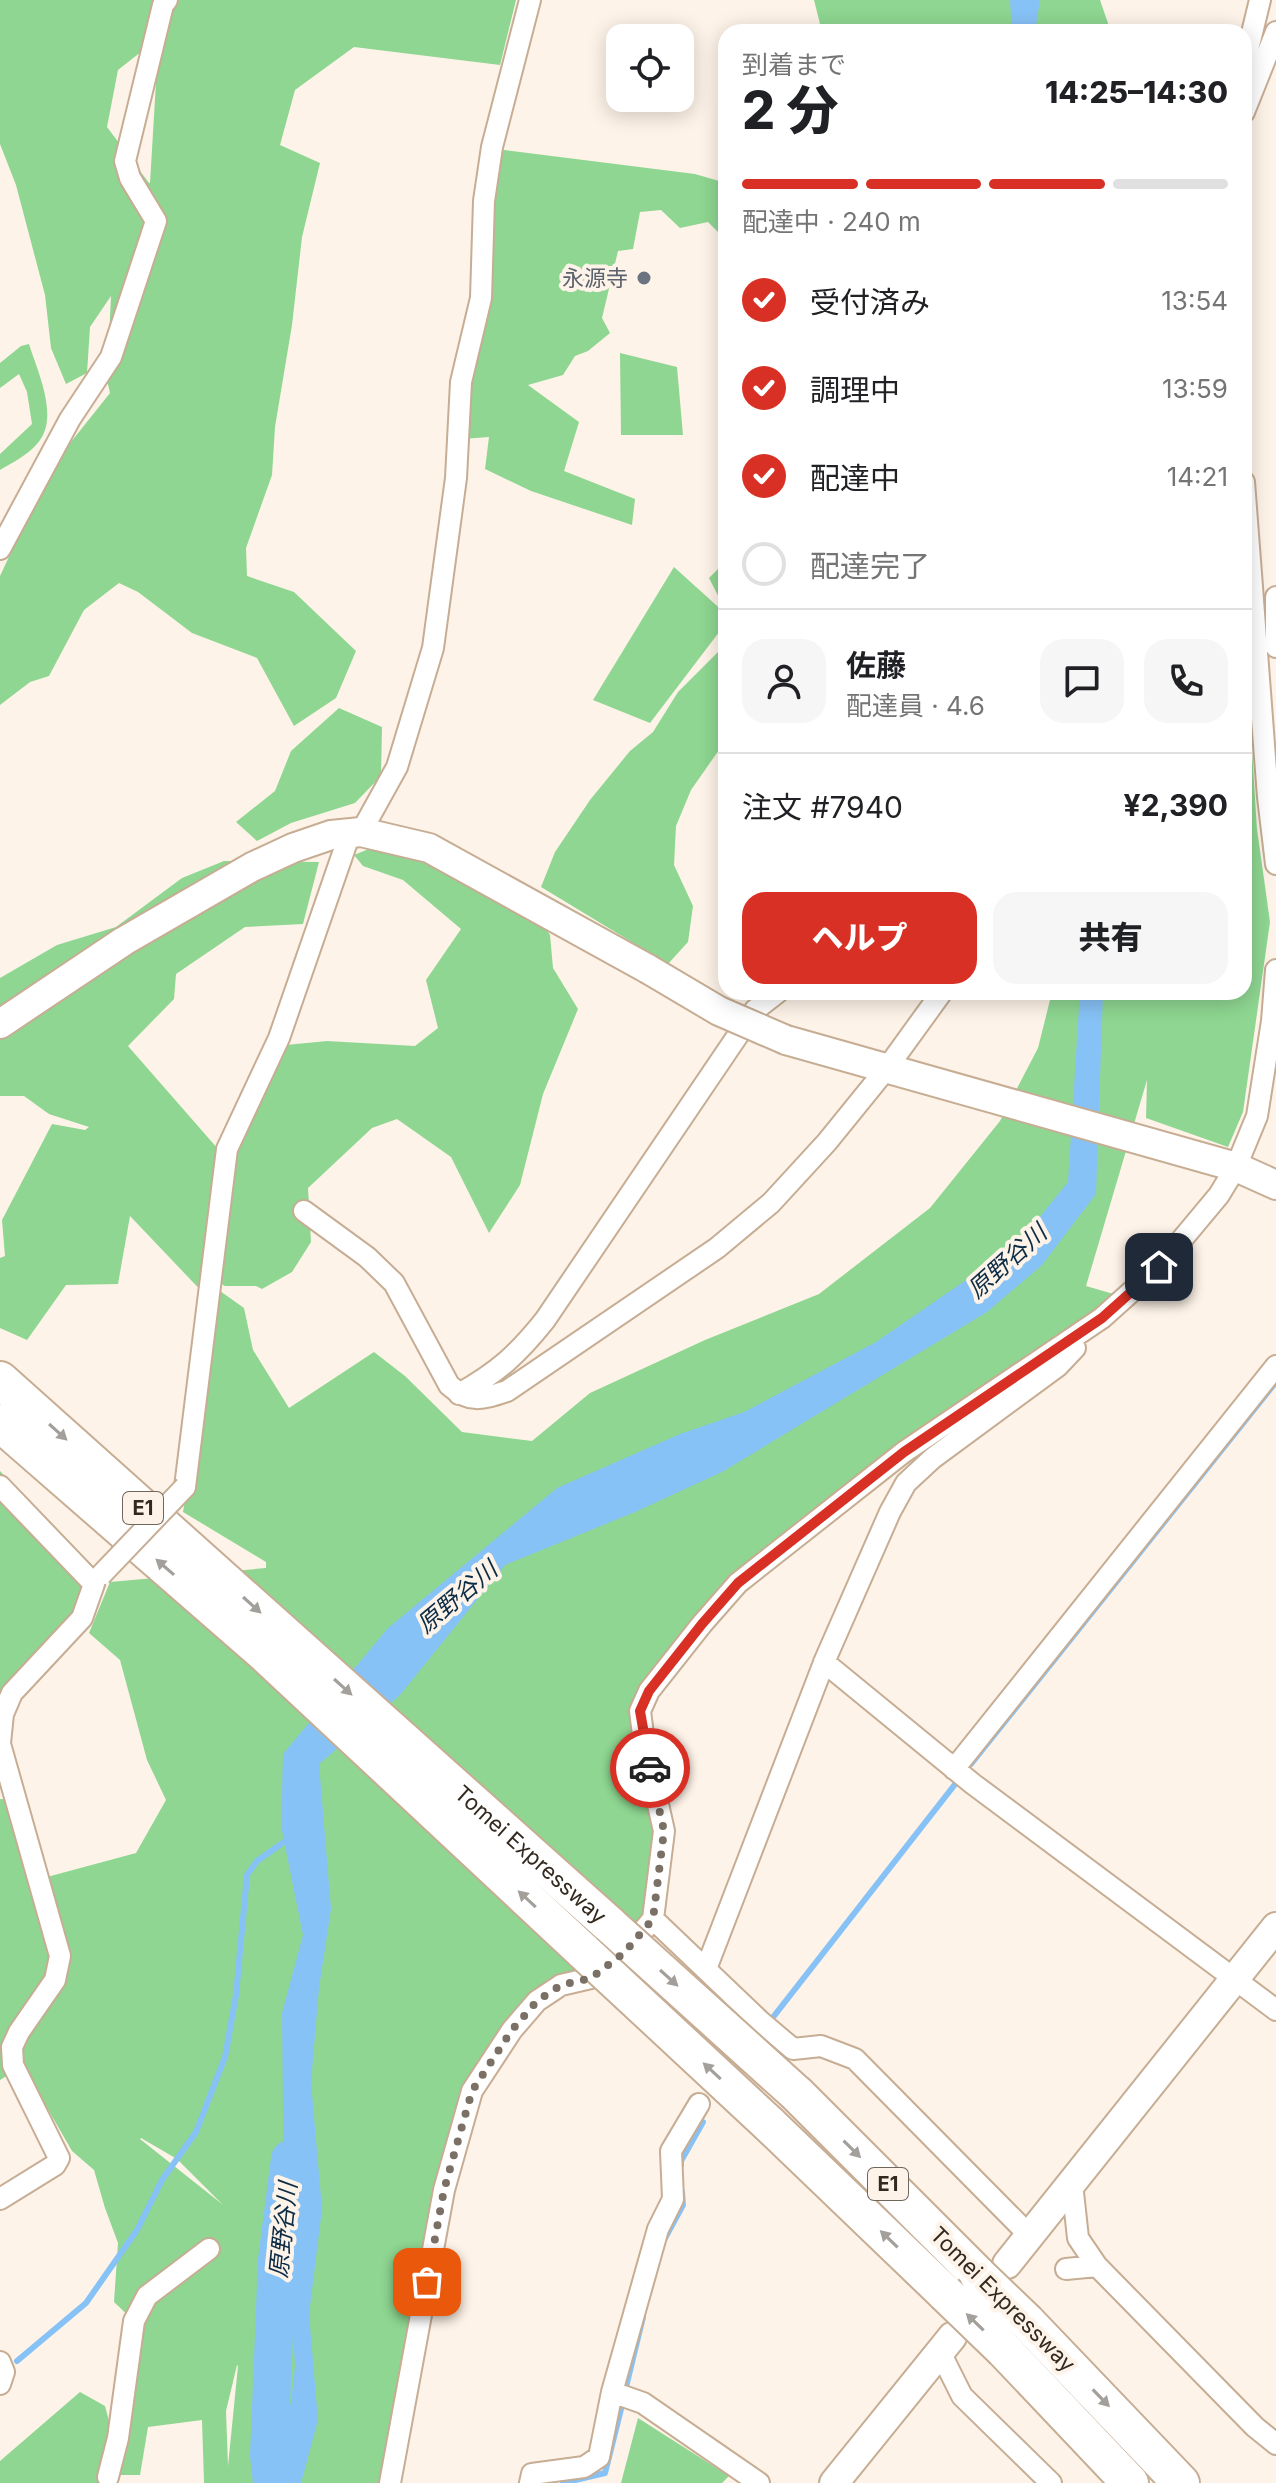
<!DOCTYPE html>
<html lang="ja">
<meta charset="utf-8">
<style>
:root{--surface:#fff;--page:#f6f6f6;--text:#202124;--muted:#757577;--line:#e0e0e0;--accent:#d93025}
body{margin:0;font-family:Inter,"Noto Sans JP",sans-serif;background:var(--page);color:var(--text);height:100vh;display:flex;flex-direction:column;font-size:30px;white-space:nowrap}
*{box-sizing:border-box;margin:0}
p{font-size:26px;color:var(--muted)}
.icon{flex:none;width:44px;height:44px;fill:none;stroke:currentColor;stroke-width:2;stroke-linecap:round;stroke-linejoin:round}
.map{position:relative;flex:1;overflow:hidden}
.drawer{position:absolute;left:718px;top:24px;width:534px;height:976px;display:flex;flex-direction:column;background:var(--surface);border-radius:24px;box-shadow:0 4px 20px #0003}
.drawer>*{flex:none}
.tools{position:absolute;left:606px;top:24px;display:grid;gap:16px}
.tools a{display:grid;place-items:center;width:88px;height:88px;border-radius:16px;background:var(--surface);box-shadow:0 4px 20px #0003;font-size:40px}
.pin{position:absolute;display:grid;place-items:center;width:68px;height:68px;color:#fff;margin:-34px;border-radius:16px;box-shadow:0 4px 12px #0006}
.courier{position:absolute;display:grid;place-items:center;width:80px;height:80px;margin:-40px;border:6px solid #d93025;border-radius:50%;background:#fff;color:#222;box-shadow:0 2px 10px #0007}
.head em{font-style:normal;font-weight:800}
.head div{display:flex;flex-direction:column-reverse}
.head{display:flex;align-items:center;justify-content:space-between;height:136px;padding:0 24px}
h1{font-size:52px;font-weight:800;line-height:60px}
.bar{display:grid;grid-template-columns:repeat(4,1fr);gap:12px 8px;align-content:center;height:96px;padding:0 24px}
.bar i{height:10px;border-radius:6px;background:var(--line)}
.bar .on{background:var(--accent)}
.bar p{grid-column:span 4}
.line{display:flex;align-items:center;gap:20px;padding:0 24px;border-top:2px solid var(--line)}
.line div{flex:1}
.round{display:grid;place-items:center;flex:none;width:84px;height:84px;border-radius:24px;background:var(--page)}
ol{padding:0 24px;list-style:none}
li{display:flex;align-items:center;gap:24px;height:88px}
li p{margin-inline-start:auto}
li .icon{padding:8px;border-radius:50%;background:var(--accent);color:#fff;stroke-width:4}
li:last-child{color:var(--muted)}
li i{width:44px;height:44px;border:4px solid var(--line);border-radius:50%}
.button{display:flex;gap:16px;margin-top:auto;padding:16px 24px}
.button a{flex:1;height:92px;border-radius:24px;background:var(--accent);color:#fff;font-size:32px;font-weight:800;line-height:92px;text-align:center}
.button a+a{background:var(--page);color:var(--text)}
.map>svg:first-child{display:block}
.green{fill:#8ed691;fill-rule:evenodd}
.water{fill:#87c2f6}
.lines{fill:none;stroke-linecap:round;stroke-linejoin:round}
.stream{stroke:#87c2f6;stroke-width:6}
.river{stroke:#87c2f6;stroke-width:38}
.street-casing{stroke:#c6ad94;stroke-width:24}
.secondary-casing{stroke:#c6ad94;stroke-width:32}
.highway-casing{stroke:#c6ad94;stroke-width:40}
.street{stroke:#fff;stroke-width:20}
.secondary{stroke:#fff;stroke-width:28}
.highway{stroke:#fff;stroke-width:36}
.street-bridge-casing{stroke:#c6ad94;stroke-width:24;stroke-linecap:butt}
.secondary-bridge-casing{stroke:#c6ad94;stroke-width:32;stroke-linecap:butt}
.highway-bridge-casing{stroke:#c6ad94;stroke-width:40;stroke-linecap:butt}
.street-bridge{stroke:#fff;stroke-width:20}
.secondary-bridge{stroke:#fff;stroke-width:28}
.highway-bridge{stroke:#fff;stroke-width:36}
.oneway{fill:#a39f9a}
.done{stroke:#7a7065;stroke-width:8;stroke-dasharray:0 14.4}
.route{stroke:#d93025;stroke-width:10}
.worship-dot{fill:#6b7280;stroke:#fef3e8;stroke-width:3}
.labels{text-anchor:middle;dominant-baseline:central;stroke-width:8;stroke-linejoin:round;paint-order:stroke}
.shield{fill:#fef3e8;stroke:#70665b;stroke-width:2}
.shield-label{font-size:20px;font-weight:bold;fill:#33291f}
.worship-label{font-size:22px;fill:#5b616d;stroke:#fef3e8;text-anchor:end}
.street-label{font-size:22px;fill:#33291f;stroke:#fef3e8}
.water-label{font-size:24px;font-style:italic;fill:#0c2c46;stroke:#fef3e8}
</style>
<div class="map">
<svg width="1276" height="2483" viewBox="0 0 1276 2483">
<rect width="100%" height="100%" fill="#fef3e8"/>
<!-- green -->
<path class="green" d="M0 0H516L500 65 354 47 295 90 280 145 320 163 302 237 292 325 275 427 272 475 246 548 247 576 294 592 356 651 336 698 294 726 257 658 192 633 138 592 119 583 84 610 49 676 30 682 0 705V576L51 467 110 393 107 380 111 296 90 327 87 373 66 384 51 348 45 295 16 185 0 144ZM159 32 150 183H149L107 127 118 70 156 40Z
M814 0H1100L1111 32H822Z
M497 149 695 174 726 183V240L708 222 680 228 661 210 640 212 633 249 618 251 602 318 610 333 588 351 575 356 563 375 528 385 579 422 564 471 635 499 632 525 531 491 485 469 489 437 462 439 490 234Z
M29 344C38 373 61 420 36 445 27 455 12 463 0 470V454L32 424 27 392 19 374 0 388V363L21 346Z
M620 353 677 367 683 435H621Z
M726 561V611L709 578Z
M674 567 726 614V623L650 723 593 700Z
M1244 629 1257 829 1270 922 1243 1112 1228 1147 1146 1118 1147 1080 1086 1286 1117 1295 695 1624 640 1711 662 1848 653 1919 545 1996 472 2091 390 2483H204L202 2420 148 2427 140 2475H112L134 2321 114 2302 118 2243 105 2208 94 2170 72 2151 23 2066 0 2080V1799L16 1800 47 1877 136 1853 166 1800 147 1760 120 1660 89 1633 110 1582 266 1568V1562L183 1512 220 1291 244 1308 253 1350 289 1408 374 1352 405 1376 462 1432 532 1441 590 1393 705 1340 819 1294 930 1208 1000 1121 1038 1048 1052 992H1244ZM141 2138 177 2159 222 2204 140 2139ZM237 2365 238 2366 228 2466 226 2411Z
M726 644V740L691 790 676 826 674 865 693 906 688 942 668 964 541 887 555 852 590 800 630 751 653 732 678 692Z
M339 708 382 727 381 776 355 803 291 823 257 841 236 822 275 791 291 751Z
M386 842 423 857 544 926 550 935 553 968 578 1009 543 1094 520 1185 489 1233 451 1157 397 1119 372 1128 308 1188 311 1242 292 1272 262 1289 256 1286H225L211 1278 209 1299 130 1216 118 1284 66 1285 27 1340 0 1328V1258L5 1256 2 1220 52 1124 85 1130 89 1127 49 1114 24 1096H0V978L57 945 116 927 182 878 224 861 319 862 303 924 245 927 176 974 174 999 128 1046 225 1157 286 1045 327 1041 415 1046 438 1028 426 980 461 929 403 880 363 866 354 855Z
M0 1471 95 1568 87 1578 59 1643 0 1717Z
M80 2392 105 2406 109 2421 106 2483H0V2461Z
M638 2418 729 2476 722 2483H621Z"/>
<!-- water -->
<path class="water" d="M1010 0H1040L1035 32H1012Z
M1080 992H1103L1096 1194 1042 1265 987 1312 722 1472 635 1512 505 1565 400 1695 319 1764 331 1909 319 1988 311 2082 322 2209 309 2314 318 2420 301 2483H256L291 2403 295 2366 284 2208 282 2013 303 1935 281 1826 283 1754 388 1628 557 1488 680 1434 744 1412 876 1342 1017 1245 1068 1182Z"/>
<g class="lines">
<!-- stream -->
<path class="stream" d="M971 1764 1276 1382
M774 2016 956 1783
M681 2165V2161L703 2122
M664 2240 683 2205 682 2192
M17 2361 86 2303 137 2230 162 2180 196 2132 225 2057 236 1995 247 1875 257 1861 291 1837
M626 2387 643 2317
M563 2483 605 2473 621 2409"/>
<!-- river -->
<path class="river" d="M272 2483 269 2455 277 2260 290 2159"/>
<!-- street casing -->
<g class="street-casing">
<path id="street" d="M1244 66 1260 0
M1244 112 1276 32
M1244 482 1268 797 1276 864
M0 549 70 419 111 357 156 221 130 178 125 161 163 5 167 0
M1276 597V647
M361 832 397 767 433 648 456 478 461 382 481 298 484 201 492 147 530 0
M304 1211 367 1257 394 1283 449 1385C470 1404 483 1399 507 1391L717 1248 771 1203 827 1142 887 1068 942 992
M459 1394C498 1372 517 1355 545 1320L755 1010 778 992
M0 1486 94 1584 82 1618 12 1693 3 1714 0 1743
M185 1487 227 1149 279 1038 350 833
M824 1662 973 1784 1276 2010
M0 1744 60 1956 55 1980 19 2032 12 2047 13 2065 59 2158 55 2165 0 2199
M954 1769 1276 1366
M653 1919 761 2022 793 2049 821 2046 855 2059 1030 2236
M706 1969 825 1660 890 1512 906 1483 933 1458 1058 1366 1075 1348
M1072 2183 1078 2238 1097 2266 1255 2427 1276 2444
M1066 2269 1097 2266
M940 2352 962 2396 1051 2483
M0 2362 4 2372 0 2384
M612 2392 643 2403 759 2483
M108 2477 118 2438 134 2321 147 2296 209 2249
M390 2483 444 2190 472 2091 512 2030 537 2001 561 1985 591 1978 624 1953 653 1919 664 1831 644 1742 640 1711 649 1691 702 1624 738 1583 904 1452 1102 1318 1159 1267 1219 1195 1236 1167 1257 1116 1272 1021 1276 970
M530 2483 532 2474 584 2467 599 2457 612 2392 658 2229 673 2199 671 2151 699 2104"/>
</g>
<!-- secondary casing -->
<g class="secondary-casing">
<path id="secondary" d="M0 1024 124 941 252 867 293 848 331 835 361 832 429 848 648 969
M786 1040 1236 1167 1276 1185
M1007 2264 1276 1927
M834 2483 952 2337"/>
</g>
<!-- highway casing -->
<g class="highway-casing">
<g id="highway">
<path id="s1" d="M0 1380 611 1926"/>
<path d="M0 1423 266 1655 584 1952"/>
<path d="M797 2094 978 2275"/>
<path d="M769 2124 945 2293"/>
<path d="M1027 2322 1181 2483"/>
<path d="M1004 2350 1130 2483"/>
</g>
</g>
<!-- street -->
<use href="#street" class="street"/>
<!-- secondary -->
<use href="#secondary" class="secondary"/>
<!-- highway -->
<use href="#highway" class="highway"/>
<!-- street-bridge casing -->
<g class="street-bridge-casing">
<path id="street-bridge" d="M101 1575 185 1487"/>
</g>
<!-- secondary-bridge casing -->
<g class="secondary-bridge-casing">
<path id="secondary-bridge" d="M648 969 719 1011 786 1040"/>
</g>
<!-- highway-bridge casing -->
<g class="highway-bridge-casing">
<path id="highway-bridge" d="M611 1926 797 2094
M584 1952 769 2124
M978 2275 1027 2322
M945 2293 1004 2350"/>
</g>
<!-- street-bridge -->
<use href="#street-bridge" class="street-bridge"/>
<!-- secondary-bridge -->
<use href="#secondary-bridge" class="secondary-bridge"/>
<!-- highway-bridge -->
<use href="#highway-bridge" class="highway-bridge"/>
</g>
<!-- one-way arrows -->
<defs><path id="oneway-solid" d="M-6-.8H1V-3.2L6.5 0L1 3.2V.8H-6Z" transform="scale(2)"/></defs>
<g class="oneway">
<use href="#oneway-solid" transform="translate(58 1432) rotate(42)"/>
<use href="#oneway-solid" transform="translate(165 1567) rotate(-139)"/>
<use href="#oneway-solid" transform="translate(252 1605) rotate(42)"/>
<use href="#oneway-solid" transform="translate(343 1687) rotate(42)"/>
<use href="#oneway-solid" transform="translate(527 1899) rotate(-137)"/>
<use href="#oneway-solid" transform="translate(669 1978) rotate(42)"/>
<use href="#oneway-solid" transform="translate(712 2071) rotate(-137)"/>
<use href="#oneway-solid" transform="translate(852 2149) rotate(45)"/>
<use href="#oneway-solid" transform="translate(889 2239) rotate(-136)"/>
<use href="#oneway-solid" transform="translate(975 2322) rotate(-136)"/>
<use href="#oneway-solid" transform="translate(1101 2398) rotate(46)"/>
</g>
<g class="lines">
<!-- done -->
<path class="done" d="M427 2282 444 2190 472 2091 512 2030 537 2001 561 1985 591 1978 624 1953 653 1919 664 1831 650 1768"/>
<!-- route -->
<path class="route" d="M650 1768 640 1711 649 1691 702 1624 738 1583 904 1452 1102 1318 1159 1267"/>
</g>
<!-- markers -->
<circle class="worship-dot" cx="644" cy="278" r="8"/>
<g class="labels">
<!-- shield labels -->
<g class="shield">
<rect x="123" y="1492" width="40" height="32" rx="6"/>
<rect x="868" y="2168" width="40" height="32" rx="6"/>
</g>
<g class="shield-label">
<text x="143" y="1508">E1</text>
<text x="888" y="2184">E1</text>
</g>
<!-- worship labels -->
<g class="worship-label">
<text x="628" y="278">永源寺</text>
</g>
<!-- street labels -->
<g class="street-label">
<text stroke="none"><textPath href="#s1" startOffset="712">Tomei Expressway</textPath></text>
<text transform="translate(1003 2299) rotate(45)">Tomei Expressway</text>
</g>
<!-- water labels -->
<g class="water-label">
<text transform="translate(1007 1261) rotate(-42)">原野谷川</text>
<text transform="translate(457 1597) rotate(-40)">原野谷川</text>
<text transform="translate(283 2230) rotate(-84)">原野谷川</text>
</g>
</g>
</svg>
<div class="tools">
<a><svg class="icon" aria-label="locate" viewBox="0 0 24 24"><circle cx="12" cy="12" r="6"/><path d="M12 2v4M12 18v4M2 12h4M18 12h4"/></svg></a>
</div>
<div class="pin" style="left:427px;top:2282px;background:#ea580c"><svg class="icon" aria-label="bag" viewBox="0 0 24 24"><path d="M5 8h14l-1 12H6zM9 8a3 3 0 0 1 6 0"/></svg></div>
<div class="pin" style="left:1159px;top:1267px;background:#1f2937"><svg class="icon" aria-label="home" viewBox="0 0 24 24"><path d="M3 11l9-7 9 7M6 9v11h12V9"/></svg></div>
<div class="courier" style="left:650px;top:1768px"><svg class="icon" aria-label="car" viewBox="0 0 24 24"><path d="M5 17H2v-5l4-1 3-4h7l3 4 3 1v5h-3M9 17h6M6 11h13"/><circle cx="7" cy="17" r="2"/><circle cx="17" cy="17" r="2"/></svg></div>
<section class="drawer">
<div class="head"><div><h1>2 分</h1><p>到着まで</p></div><em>14:25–14:30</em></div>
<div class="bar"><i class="on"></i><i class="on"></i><i class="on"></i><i></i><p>配達中 · 240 m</p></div>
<ol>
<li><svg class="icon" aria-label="check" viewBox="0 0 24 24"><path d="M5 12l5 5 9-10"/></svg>受付済み<p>13:54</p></li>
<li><svg class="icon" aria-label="check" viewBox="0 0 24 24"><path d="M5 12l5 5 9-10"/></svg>調理中<p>13:59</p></li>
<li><svg class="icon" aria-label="check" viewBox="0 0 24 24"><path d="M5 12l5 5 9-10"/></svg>配達中<p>14:21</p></li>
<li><i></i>配達完了</li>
</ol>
<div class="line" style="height:144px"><a class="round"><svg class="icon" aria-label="person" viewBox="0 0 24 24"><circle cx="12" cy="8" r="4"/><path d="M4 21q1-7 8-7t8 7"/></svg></a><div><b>佐藤</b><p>配達員 · 4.6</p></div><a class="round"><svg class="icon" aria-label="chat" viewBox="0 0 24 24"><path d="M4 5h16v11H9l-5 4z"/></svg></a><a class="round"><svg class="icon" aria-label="phone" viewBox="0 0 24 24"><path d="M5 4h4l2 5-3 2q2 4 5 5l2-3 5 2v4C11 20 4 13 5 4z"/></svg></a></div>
<div class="line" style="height:104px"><div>注文 #7940</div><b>¥2,390</b></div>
<div class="button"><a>ヘルプ</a><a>共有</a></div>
</section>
</div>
